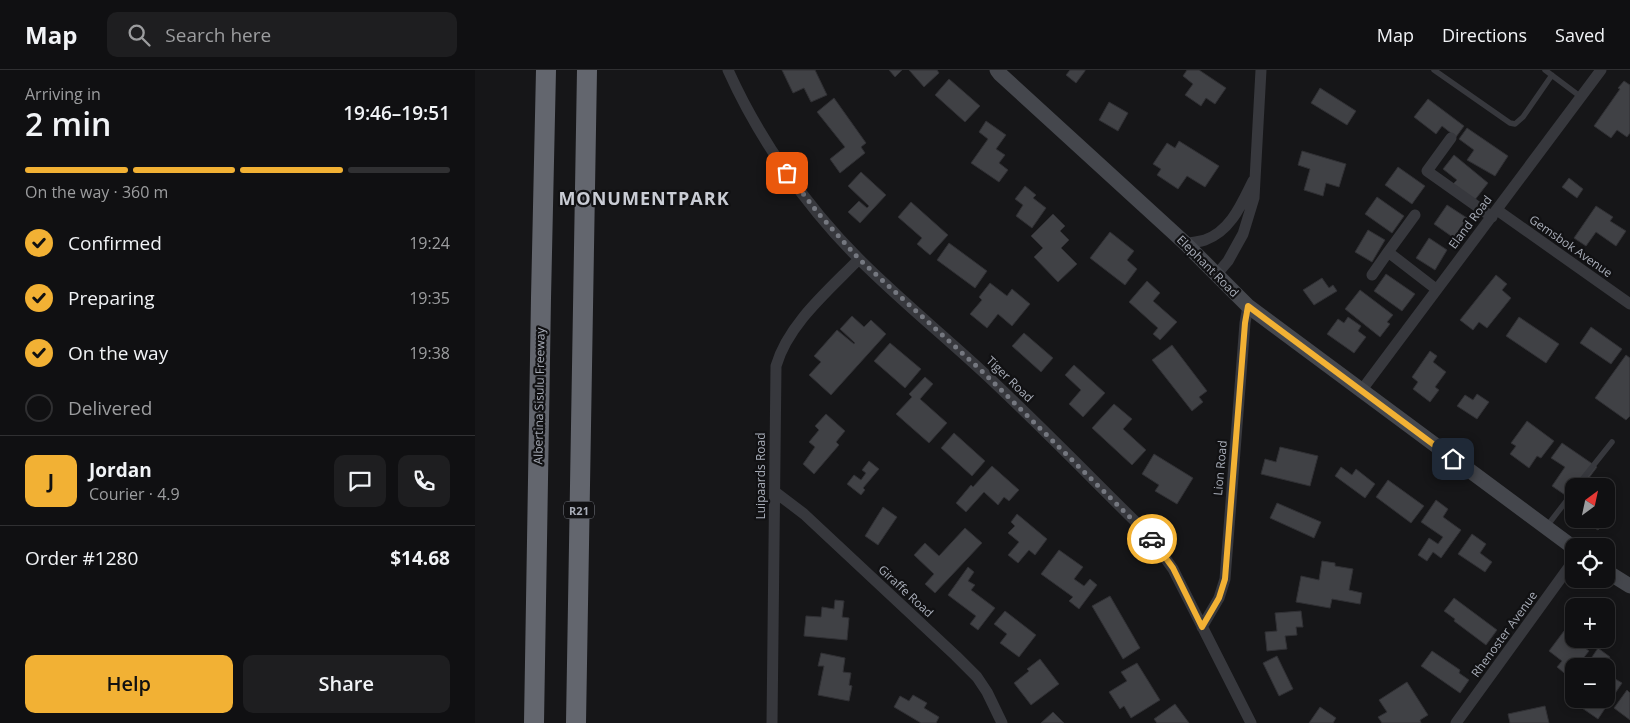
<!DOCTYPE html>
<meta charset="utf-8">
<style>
:root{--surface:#101012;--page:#1e1e20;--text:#f1f3f6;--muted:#9c9d9f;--line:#303032;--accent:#f2b134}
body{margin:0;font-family:"Open Sans",sans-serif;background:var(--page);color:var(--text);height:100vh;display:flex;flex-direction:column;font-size:19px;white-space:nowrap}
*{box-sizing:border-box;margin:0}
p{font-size:16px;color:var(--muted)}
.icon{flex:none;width:28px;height:28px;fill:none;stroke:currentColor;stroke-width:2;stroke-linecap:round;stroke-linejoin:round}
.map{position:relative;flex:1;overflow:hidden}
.details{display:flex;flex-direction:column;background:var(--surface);width:475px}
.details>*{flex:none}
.needle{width:32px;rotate:33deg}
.tools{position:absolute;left:1090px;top:408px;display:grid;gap:10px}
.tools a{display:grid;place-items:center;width:50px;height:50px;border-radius:10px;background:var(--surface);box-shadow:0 2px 8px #0003,0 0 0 1px var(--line);font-size:25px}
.pin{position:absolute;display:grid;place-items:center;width:42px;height:42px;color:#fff;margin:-21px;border-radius:10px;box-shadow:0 2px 8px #0006}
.courier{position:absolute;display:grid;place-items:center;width:50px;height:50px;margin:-25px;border:4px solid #f2b134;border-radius:50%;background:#fff;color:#222;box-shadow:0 1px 6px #0007}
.summary em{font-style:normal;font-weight:600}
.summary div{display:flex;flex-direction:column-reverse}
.summary{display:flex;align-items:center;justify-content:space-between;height:85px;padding:0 25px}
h1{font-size:32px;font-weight:600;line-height:38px}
.bar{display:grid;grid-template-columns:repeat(4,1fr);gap:8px 5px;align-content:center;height:60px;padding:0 25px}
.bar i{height:6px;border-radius:4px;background:var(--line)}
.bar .on{background:var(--accent)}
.bar p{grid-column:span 4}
.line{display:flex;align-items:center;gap:12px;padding:0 25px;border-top:1px solid var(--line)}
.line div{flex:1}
.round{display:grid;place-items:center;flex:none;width:52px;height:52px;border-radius:10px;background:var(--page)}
ol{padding:0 25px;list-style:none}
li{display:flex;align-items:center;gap:15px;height:55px}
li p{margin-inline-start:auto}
li .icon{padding:5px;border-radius:50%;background:var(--accent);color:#111;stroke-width:4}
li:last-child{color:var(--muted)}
li i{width:28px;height:28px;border:2px solid var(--line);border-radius:50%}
.primary-button{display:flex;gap:10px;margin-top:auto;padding:10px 25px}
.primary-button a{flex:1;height:58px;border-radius:10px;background:var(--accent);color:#111;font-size:20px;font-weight:600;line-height:58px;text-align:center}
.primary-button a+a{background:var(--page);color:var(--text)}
header{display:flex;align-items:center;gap:30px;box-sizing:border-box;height:70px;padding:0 25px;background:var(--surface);border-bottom:1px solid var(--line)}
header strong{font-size:24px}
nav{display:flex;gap:28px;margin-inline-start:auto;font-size:18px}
.search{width:350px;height:45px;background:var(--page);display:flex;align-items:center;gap:12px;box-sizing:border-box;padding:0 18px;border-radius:10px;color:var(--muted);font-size:19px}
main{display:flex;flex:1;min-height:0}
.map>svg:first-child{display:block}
.building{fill:#404145;stroke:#303034}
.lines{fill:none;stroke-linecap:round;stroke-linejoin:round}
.lane{stroke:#37383d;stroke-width:5.5}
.street{stroke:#37383d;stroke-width:11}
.secondary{stroke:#45474d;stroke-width:15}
.highway{stroke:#63666e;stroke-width:20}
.done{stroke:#757880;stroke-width:5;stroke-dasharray:0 9}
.route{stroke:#f2b134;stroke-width:6}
.labels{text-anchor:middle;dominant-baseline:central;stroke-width:4.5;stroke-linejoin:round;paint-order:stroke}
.shield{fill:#111113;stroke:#7b7e86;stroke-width:1}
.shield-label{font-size:11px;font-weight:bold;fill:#a8adb8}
.street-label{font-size:12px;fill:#a8adb8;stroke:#111113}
.district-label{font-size:18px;font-weight:bold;letter-spacing:1px;fill:#c9ccd4;stroke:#111113}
</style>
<header>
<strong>Map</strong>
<div class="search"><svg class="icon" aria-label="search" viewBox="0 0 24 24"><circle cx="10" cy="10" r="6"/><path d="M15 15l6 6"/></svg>Search here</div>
<nav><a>Map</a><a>Directions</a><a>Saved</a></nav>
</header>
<main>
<section class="details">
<div class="summary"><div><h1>2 min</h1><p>Arriving in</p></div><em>19:46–19:51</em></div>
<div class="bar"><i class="on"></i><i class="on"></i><i class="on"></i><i></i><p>On the way · 360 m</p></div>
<ol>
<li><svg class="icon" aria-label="check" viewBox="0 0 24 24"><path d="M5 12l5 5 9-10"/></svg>Confirmed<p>19:24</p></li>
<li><svg class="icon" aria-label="check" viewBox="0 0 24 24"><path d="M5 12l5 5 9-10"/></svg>Preparing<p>19:35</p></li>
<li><svg class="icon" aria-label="check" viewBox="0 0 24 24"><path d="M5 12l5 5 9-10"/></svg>On the way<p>19:38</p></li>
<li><i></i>Delivered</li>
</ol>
<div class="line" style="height:90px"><b class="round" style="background:var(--accent);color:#111">J</b><div><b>Jordan</b><p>Courier · 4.9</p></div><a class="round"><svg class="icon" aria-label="chat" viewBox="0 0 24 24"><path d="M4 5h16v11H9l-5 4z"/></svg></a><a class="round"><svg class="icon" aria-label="phone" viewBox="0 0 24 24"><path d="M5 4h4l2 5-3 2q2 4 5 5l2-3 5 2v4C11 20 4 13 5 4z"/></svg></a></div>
<div class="line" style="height:65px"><div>Order #1280</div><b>$14.68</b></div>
<div class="primary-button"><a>Help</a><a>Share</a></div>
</section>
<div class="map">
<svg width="1155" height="653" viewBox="0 0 1155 653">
<rect width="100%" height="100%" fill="#161618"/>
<!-- building -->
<path class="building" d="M307 0H340L352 25 336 32 329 18 318 23Z
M414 0H427L420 7Z
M434 0H462L464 3 449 17Z
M595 0H610V1L601 13 591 5Z
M712 0H724L751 18 740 34 731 28 726 36 710 25 718 14 708 6Z
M474 9 505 36 490 52 460 25Z
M1149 11 1155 15V63L1152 67 1142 60 1136 68 1119 56 1145 19 1143 18Z
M845 18 881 41 872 55 836 33Z
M359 28 391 73 386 77 390 83 365 103 355 89 370 77 342 42Z
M953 29 989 56 981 67 967 56 961 64 939 47Z
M634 32 653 43 643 61 624 50Z
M511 51 531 65 521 79 530 85 524 93 533 100 524 112 496 93 513 69 504 62Z
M992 58 1033 86 1020 106 992 90 999 80 984 69Z
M704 71 744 96 730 117 712 106 703 119 682 105 686 99 678 94 692 73 700 78Z
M827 81 871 94 864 117 851 113 848 126 829 120 835 99 823 95Z
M979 85 1013 113 999 131 978 114 982 110 968 99Z
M923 97 950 116 937 134 910 115Z
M386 102 411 125 385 153 373 142 384 131 392 138 394 136 373 116Z
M1094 108 1108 119 1102 128 1087 117Z
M550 116 561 125 558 128 571 138 557 158 541 146 548 135 540 129Z
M902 127 929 146 917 163 890 144Z
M436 132 473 165 455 185 442 174 447 168 423 147Z
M972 135 992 148 979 168 959 154Z
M1121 136 1138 147 1135 151 1151 161 1141 176 1121 162 1111 176 1099 168Z
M578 144 590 156 585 161 594 170 586 178 602 194 583 212 559 187 568 178 556 166Z
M893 160 910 170 897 192 880 182Z
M635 162 659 181 652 190 662 199 650 215 615 188Z
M954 168 972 180 960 200 941 188Z
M474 173 512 201 500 218 462 190Z
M911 204 940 224 927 241 899 221Z
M1021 205 1032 214 1027 220 1036 228 1012 258 1004 252 998 260 985 250Z
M847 208 854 218 858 215 862 221 839 235 828 220Z
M672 211 685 223 678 231 702 252 685 270 678 264 683 258 654 232Z
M515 213 532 226 537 219 555 234 537 256 523 244 512 258 495 244 507 230 504 227Z
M885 220 918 245 912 252 915 254 905 267 870 239Z
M377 246 389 257 396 250 411 264 356 325 334 305 346 292 339 286 362 260 379 274 380 273 365 259Z
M873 247 886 256 883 261 891 267 879 283 852 264 863 249 869 253Z
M1044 247 1084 274 1071 293 1031 266Z
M1116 257 1147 279 1136 294 1105 273Z
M549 263 578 288 566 302 537 276Z
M415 273 446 299 430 318 399 291Z
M697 275 732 321 724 327 728 332 717 341 677 290Z
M955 281 962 286 958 292 971 302 960 317 964 320 955 332 938 319 943 312 937 307Z
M1151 285 1155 288V346L1151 350 1120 328Z
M599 295 630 323 608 347 594 334 606 320 590 305Z
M450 307 458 314 445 329 472 353 454 373 421 344 437 327 434 324Z
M1002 324 1014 332 1002 349 982 336 990 325 998 330Z
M639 334 657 349 648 359 671 380 657 395 617 358Z
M351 344 370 361 361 372 364 375 339 404 328 394 340 377 334 372 344 360 340 356Z
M1052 351 1079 371 1066 388 1062 386 1054 398 1035 384 1041 376 1036 373Z
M479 363 510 391 497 406 466 378Z
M1087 373 1122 397 1108 416H1099V419L1093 427 1077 416 1090 397 1076 388Z
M805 377 843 386 835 416 786 404 790 389 801 392Z
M679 384 718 408 702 434 680 421 684 415 667 404Z
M394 391 404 399 388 418 390 420 386 425 372 414 379 405 386 410 391 403 387 400Z
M517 396 544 420 534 431 529 427 523 435 509 422 491 442 481 433 496 415 498 417Z
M866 397 877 405 881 399 900 414 890 428 860 406Z
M913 410 949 436 936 453 901 427Z
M961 430 973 439 968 447 986 460 966 488 958 482 952 491 943 485 954 468 963 474 968 467 946 452Z
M802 433 846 452 839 468 795 448Z
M408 437 422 447 403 475 390 466Z
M542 444 572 469 560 485 554 480 543 493 533 485 544 472 533 463 540 456 536 452Z
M1106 449H1131L1123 460Z
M490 458 507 473 460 523 450 514 459 504 439 485 450 473 464 486Z
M997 464 1011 474 1005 483 1017 492 1010 502 983 484Z
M584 480 608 497 599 509 609 516 615 509 622 515 604 539 594 531 598 527 566 504Z
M847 491 860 493V496L878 499 874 520 887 523 885 534 857 529 855 538 821 532 826 506 844 510Z
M493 497 499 502 493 511 500 515 496 520 520 538 503 560 495 554 501 546 473 525Z
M635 526 665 578 648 589 617 536Z
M979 528 1022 560 1011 575 979 551 980 549 969 541Z
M360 530 369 531 367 547 374 548 372 570 329 566 331 546 346 547 347 537 359 539Z
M530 541 561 565 544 587 525 573 532 564 519 554Z
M826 541 828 557H821L822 565 810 566 812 579 792 581 790 562 802 561 800 543Z
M1089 561 1098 568 1093 573 1101 579 1105 574 1114 581 1102 596H1099V600L1094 607 1082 597 1087 591 1074 581Z
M1123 578 1135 587 1129 596H1111Z
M957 581 985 600 984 603 994 610 985 623 946 596Z
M346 583 370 588 368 602 376 603 374 615 377 616 374 631 343 625 349 596H343Z
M802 586 818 619 804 626 788 593Z
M565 589 584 614 556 635 539 613 554 601 552 599Z
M662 593 685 630 656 648 649 636 645 639 634 622 652 611 646 602Z
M1137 607 1147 613 1123 649 1107 638 1112 631 1122 638 1125 633 1118 629H1131V614Z
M932 612 953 645 945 650 946 653H907L903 647 912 642 904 630Z
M1152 620 1155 623V650L1139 638Z
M438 625 452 633 449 638 464 647 461 653H446L419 637 425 626 434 631Z
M700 634 714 653H682L679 649Z
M1070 636 1074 653H1035L1033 644Z
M845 637 861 648 858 653H834Z
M578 642 589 653H566Z"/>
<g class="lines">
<!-- lane -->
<path class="lane" d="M959 0 1035 53 1040 54 1048 47 1077 5
M1070 0 1106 27
M1102 416 1137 372
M1072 456 1099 421"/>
<!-- street -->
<path class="street" d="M253 0C284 69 331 136 384 189 424 229 467 264 508 302 564 354 618 410 673 464L698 499 776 653
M976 68 952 101 1017 147
M1022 140 1155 234
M940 145 913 182 961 219
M711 174C717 172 724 172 730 170 756 161 767 133 778 111
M742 204 753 191 768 164 779 128 786 0
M897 205 913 182
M886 321 1126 0
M300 422 329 444 481 586 502 607 512 622 527 653
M727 557 744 528 750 509 770 253 773 236
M297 653 301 296C313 254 354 220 384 189
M981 653 1099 490"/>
<!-- secondary -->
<path class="secondary" d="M522 0 525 4 711 174 773 236 1099 478
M1131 501 1155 516"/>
<!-- highway -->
<path class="highway" d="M59 653 66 228 71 0
M101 653 112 0"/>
</g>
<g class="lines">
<!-- done -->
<path class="done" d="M312 103 343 143 384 189 509 303 677 469"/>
<!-- route -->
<path class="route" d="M677 469 698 498 727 557 744 528 750 509 770 253 773 236 978 389"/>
</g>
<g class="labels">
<!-- shield labels -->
<rect class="shield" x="89" y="431.5" width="30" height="17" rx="4"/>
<g class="shield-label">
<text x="104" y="440">R21</text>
</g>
<!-- street labels -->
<g class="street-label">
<text transform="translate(995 152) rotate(-53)">Eland Road</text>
<text transform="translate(1096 176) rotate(35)">Gemsbok Avenue</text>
<text transform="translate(733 196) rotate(45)">Elephant Road</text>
<text transform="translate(535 309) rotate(44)">Tiger Road</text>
<text transform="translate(64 326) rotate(-89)">Albertina Sisulu Freeway</text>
<text transform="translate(745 398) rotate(-85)">Lion Road</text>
<text transform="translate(285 406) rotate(-90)">Luipaards Road</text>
<text transform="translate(431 521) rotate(43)">Giraffe Road</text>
<text transform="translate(1029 564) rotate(-54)">Rhenoster Avenue</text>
</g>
<!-- district labels -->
<g class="district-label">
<text x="169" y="128">MONUMENTPARK</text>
</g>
</g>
</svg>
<div class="tools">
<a><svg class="needle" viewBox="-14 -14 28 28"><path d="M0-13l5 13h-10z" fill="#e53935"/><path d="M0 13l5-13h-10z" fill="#9c9d9f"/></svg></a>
<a><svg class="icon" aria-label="locate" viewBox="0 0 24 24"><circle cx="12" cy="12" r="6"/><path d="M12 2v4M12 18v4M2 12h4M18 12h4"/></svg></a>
<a>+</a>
<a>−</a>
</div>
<div class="pin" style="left:312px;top:103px;background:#ea580c"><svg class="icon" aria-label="bag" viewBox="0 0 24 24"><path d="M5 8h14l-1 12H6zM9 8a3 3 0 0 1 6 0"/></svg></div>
<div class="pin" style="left:978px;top:389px;background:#1f2937"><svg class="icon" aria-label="home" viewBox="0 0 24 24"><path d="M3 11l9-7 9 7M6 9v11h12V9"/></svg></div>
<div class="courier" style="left:677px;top:469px"><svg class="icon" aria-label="car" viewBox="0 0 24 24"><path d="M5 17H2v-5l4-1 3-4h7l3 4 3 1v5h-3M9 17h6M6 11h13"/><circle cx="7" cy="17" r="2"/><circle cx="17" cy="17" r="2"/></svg></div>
</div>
</main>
